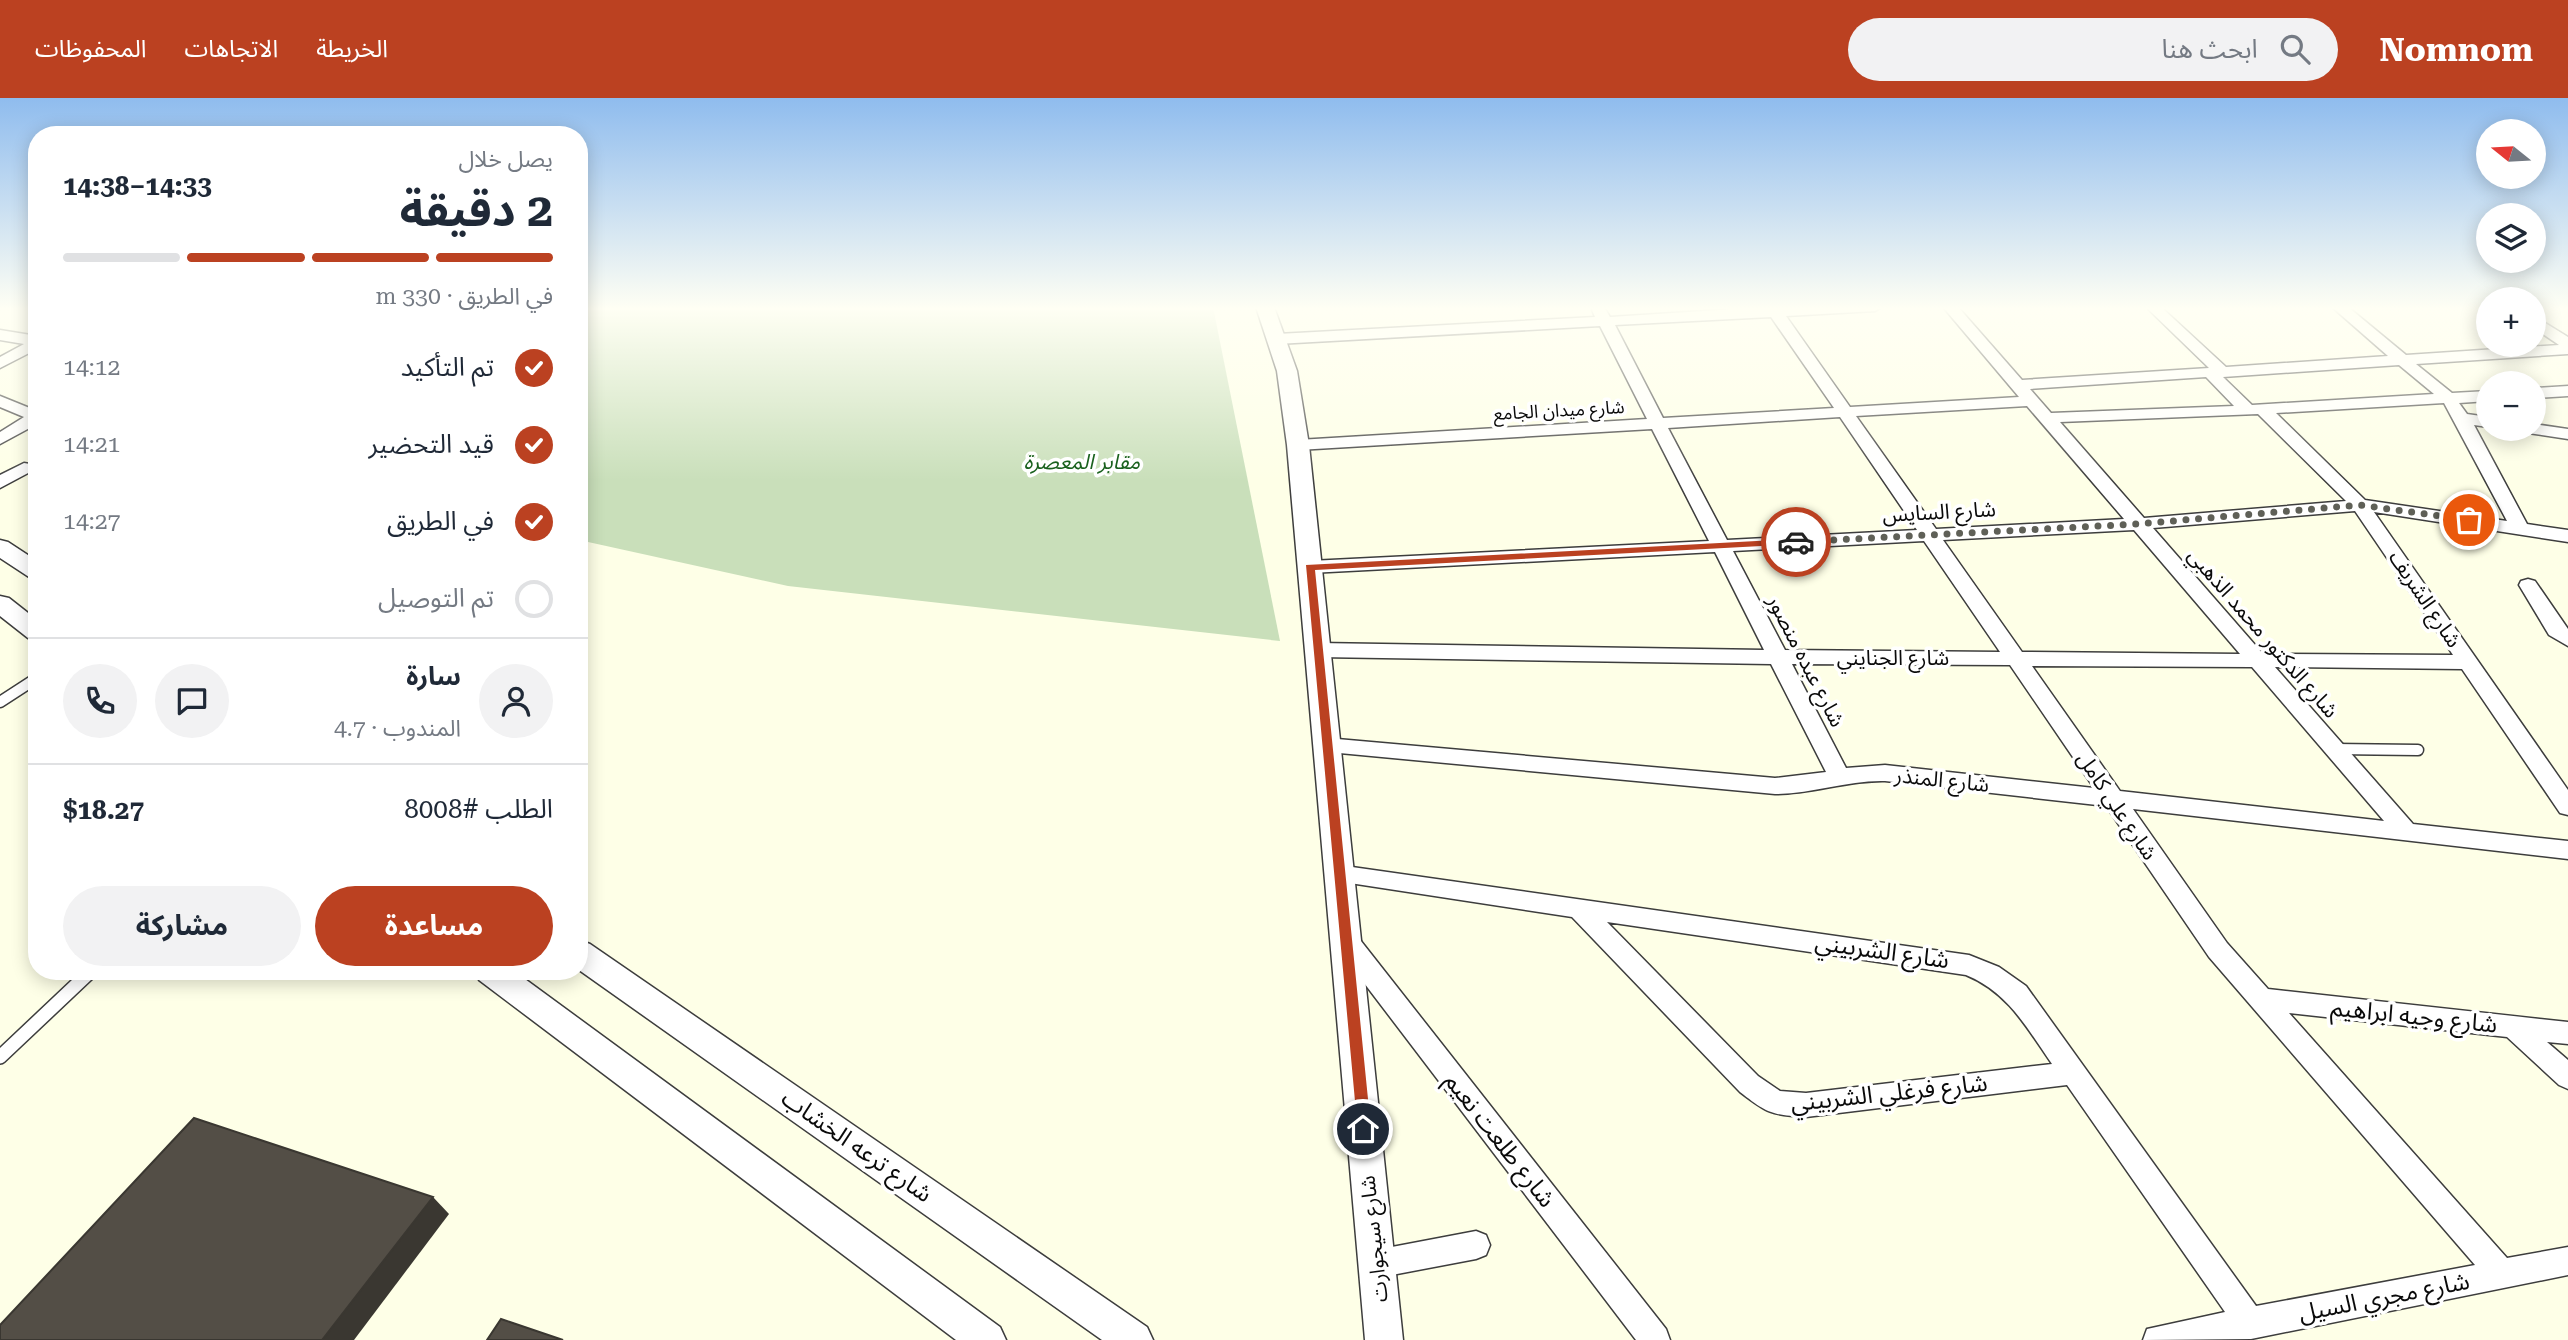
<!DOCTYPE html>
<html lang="ar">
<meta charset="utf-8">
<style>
:root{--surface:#fff;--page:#f2f2f3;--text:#1f2937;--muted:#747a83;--line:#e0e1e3;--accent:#bb4121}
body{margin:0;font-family:"Roboto Serif","Noto Sans Arabic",serif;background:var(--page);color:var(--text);direction:rtl;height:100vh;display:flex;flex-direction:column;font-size:26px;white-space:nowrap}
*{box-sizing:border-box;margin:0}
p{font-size:23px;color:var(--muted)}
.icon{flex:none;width:38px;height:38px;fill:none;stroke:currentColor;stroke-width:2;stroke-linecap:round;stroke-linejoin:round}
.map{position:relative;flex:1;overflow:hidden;direction:ltr}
.panel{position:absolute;left:28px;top:28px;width:560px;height:854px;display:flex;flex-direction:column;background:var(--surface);border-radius:28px;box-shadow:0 4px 18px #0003;direction:rtl}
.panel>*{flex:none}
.needle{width:46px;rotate:288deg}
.controls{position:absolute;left:2476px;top:21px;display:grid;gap:14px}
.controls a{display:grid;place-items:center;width:70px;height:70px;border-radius:50%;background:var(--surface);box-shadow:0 4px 18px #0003;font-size:35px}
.pin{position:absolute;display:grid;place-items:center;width:60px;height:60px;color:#fff;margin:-30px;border:4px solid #fff;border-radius:50%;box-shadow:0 2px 7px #0007}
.courier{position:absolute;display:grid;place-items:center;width:70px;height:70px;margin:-35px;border:5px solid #bb4121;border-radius:50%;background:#fff;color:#222;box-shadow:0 2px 9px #0007}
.overview em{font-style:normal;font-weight:700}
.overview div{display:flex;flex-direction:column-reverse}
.overview{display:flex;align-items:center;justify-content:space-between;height:119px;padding:0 35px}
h1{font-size:46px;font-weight:700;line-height:52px}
.bar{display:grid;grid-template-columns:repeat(4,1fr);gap:10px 7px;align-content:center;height:84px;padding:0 35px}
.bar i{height:9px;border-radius:5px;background:var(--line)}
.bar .current{background:var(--accent)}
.bar p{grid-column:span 4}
.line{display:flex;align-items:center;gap:18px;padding:0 35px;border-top:2px solid var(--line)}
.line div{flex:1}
.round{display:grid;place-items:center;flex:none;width:74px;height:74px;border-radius:37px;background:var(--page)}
ol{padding:0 35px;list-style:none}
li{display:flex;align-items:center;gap:21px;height:77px}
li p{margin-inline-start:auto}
li .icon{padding:7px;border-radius:50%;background:var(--accent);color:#fff;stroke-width:4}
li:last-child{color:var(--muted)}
li i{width:38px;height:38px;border:4px solid var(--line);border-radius:50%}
.cta{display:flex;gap:14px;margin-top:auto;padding:14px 35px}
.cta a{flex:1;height:80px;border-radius:42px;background:var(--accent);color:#fff;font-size:28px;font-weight:700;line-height:80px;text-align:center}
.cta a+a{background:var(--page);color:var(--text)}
header{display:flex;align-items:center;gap:42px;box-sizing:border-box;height:98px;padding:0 35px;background:var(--accent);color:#fff}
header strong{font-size:33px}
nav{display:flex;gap:38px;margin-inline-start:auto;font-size:24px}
.search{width:490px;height:63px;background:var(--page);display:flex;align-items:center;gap:18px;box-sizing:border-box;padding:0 24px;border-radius:38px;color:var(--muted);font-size:26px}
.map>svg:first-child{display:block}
.cemetery{fill:#c9dfba}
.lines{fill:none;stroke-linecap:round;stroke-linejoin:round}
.service-far1-casing{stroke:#3d3d3d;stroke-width:13}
.service-casing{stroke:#3d3d3d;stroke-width:16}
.minor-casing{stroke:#3d3d3d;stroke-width:3}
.tertiary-casing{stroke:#3d3d3d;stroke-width:3}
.service-far1{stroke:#fff;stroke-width:10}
.service{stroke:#fff;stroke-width:13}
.minor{fill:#fff;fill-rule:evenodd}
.tertiary{fill:#fff;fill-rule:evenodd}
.shaded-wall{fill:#3a3731}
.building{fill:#534e46;stroke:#3a3731;stroke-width:2}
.route{fill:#bb4121}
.done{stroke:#5f6057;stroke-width:7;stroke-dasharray:0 12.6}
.labels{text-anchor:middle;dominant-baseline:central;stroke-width:7;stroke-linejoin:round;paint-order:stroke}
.far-street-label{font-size:18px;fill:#0a0a0a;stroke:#fff}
.park-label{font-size:21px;font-style:italic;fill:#1a611e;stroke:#fff}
.street-label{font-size:21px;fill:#0a0a0a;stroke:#fff}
.near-street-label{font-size:24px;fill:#0a0a0a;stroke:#fff}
</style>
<header>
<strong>Nomnom</strong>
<div class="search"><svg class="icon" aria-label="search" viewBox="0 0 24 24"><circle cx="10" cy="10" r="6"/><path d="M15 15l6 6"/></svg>ابحث هنا</div>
<nav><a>الخريطة</a><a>الاتجاهات</a><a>المحفوظات</a></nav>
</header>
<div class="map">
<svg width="2568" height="1242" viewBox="0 0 2568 1242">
<rect width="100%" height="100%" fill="#feffe7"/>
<!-- cemetery -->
<path class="cemetery" d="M579 209H1213L1280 543 788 488 579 442Z"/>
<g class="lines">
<!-- service-far1 casing -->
<g class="service-far1-casing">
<path id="service-far1" d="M0 604 37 580
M2334 651 2418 652"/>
</g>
<!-- service casing -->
<g class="service-casing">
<path id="service" d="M0 959 91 873"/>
</g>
<!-- minor casing -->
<g class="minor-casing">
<path id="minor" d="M1594 209H1604L1610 219 1765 209H1882L1875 213 1786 218 1850 309 2019 299 1943 209H1958L2022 282 2209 270 2146 209H2161L2226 269 2388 258 2332 209H2348L2406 257 2559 247 2534 230V218L2568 239V256L2416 266 2452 295 2488 293V303L2459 305 2467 316 2488 319V329L2474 327 2527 426 2568 432V444L2374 414 2568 692V717L2560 715 2462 571 2275 569 2413 726 2568 743V761L2133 711 2227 845 2268 891 2568 924V946L2547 944 2568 962V991L2559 987 2507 939 2289 915 2507 1160 2568 1149V1177L2251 1241 2143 1242 2147 1231 2225 1214 2067 987 1806 1019C1771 1017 1767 1015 1740 994L1572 819 1330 782 1326 776 1330 770 1338 767 1969 857 1999 869 2026 888 2256 1208 2475 1167 2209 859 2106 708 1885 683C1848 682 1812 696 1775 696L1318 653 1315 648 1318 643 1326 640 1775 680 1826 674 1771 566 1318 559 1311 557 1308 552 1311 547 1318 545 1764 552 1715 454 1310 475 1301 469 1310 463 1709 443 1652 331 1298 352 1290 347 1298 342 1647 321 1600 228 1277 246 1269 241 1277 236 1595 219 1592 212ZM1771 219 1834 310 1663 320 1615 227ZM2399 267 2434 296 2252 307 2223 279ZM2206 279 2234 308 2051 315 2030 291ZM2444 305 2507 423 2365 402 2276 315ZM2027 308 2124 421 1936 431 1856 318ZM2258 316 2346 403 2144 420 2060 324ZM1840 319 1917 432 1727 442 1668 330ZM2355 413 2453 557 2263 556 2153 430ZM2134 432 2240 556 2022 554 1943 442ZM1924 443 2000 554 1785 552 1733 453ZM1792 566 2010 567 2094 690 1885 667 1846 670ZM2032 568 2252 569 2384 723 2120 693ZM1607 824 1966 877C2008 894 2027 930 2052 966L1806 995 1780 993 1758 978Z
M0 232 37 238V251L0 270V259L24 246 0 242Z
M2568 288V298L2534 300V290Z
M0 298 37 313V326L0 346V334L24 319 0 309Z
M2534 326 2568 331V341L2528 335 2526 331H2534Z
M24 365 30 366 33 370 30 374 0 390V377Z
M2528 481 2535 483 2568 531V548L2549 537 2519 487 2521 483Z
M1348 835 1357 838 1666 1231 1670 1242H1636L1339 852 1336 845 1339 838Z
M1476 1133 1486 1137 1490 1147 1486 1157 1476 1161 1376 1180 1366 1176 1361 1166 1366 1156 1376 1152Z"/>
</g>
<!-- tertiary casing -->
<g class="tertiary-casing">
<path id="tertiary" d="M1256 209H1274L1297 273 1309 347 1403 1242H1365L1287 347 1277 273Z
M0 442 8 444 37 463V481L29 479 0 460Z
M0 498 9 500 37 522V542L28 540 0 518Z
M579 842 590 846 1147 1229 1153 1242H1102L579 872Z
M475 873H514L1000 1229 1006 1242H956L479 882Z"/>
</g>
<!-- service-far1 -->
<use href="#service-far1" class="service-far1"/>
<!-- service -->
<use href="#service" class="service"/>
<!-- minor -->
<use href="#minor" class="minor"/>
<!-- tertiary -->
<use href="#tertiary" class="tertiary"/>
</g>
<!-- shaded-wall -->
<path class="shaded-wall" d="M433 1099 449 1116 354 1242H322Z"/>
<!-- building -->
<path class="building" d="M194 1020 433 1099 322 1242H0V1227Z
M501 1221 563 1242H487Z"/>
<!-- sky -->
<linearGradient id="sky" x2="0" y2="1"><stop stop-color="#8fbcee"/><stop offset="0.55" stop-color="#fffff4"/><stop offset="1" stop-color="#fffff4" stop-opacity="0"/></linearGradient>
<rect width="2568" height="383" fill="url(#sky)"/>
<!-- route -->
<path class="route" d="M1796 441H1799V446L1315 472 1371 1031 1368 1036H1358L1306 467Z"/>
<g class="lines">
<!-- done -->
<path class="done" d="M1796 444 2137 426 2360 407 2469 422"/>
</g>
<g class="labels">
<!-- far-street labels -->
<g class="far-street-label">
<text transform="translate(1559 312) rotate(-3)">شارع ميدان الجامع</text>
</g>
<!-- park labels -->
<g class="park-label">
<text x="1082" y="364">مقابر المعصرة</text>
</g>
<!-- street labels -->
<g class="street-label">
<text transform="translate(1939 414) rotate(-3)">شارع السايس</text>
<text transform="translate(2425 501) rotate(56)">شارع الشريف</text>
<text transform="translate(2263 535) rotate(49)">شارع الدكتور محمد الذهبي</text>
<text x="1893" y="560">شارع الجنايني</text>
<text transform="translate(1806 563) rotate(63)">شارع عبده منصور</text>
<text transform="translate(1942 682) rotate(6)">شارع المنذر</text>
<text transform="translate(2117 708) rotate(56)">شارع علي كامل</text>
<text transform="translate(1374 1141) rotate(-96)">شارع سيجوارت</text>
</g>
<!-- near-street labels -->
<g class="near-street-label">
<text transform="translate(1882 853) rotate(8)">شارع الشربيني</text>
<text transform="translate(2414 918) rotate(6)">شارع وجيه ابراهيم</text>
<text transform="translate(1889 995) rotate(-6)">شارع فرغلي الشربيني</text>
<text transform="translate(1500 1042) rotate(52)">شارع طلعت نعيم</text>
<text transform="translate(857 1048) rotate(35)">شارع ترعه الخشاب</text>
<text transform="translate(2384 1199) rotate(-11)">شارع مجري السيل</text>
</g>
</g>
</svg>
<div class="controls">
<a><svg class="needle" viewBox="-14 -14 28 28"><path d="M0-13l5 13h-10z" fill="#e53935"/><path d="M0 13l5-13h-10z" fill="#747a83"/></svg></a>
<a><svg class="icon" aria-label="layers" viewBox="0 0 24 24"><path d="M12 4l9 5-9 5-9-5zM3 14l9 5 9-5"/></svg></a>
<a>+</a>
<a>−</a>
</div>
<div class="pin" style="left:2469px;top:422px;background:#ea580c"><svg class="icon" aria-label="bag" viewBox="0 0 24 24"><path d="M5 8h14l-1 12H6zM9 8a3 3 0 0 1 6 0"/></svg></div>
<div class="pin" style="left:1363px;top:1031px;background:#1f2937"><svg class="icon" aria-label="home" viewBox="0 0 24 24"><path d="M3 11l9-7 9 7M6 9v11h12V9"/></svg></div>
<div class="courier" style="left:1796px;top:444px"><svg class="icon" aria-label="car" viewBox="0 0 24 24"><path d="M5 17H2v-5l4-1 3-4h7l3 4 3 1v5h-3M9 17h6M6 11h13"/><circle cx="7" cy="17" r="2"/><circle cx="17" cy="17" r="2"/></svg></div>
<section class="panel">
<div class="overview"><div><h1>2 دقيقة</h1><p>يصل خلال</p></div><em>14:33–14:38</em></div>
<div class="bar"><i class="current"></i><i class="current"></i><i class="current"></i><i></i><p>في الطريق · 330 m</p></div>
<ol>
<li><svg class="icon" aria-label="check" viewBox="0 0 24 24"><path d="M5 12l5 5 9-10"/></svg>تم التأكيد<p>14:12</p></li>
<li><svg class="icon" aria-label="check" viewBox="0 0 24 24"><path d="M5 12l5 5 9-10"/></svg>قيد التحضير<p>14:21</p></li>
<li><svg class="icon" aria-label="check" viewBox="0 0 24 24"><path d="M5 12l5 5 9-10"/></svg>في الطريق<p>14:27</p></li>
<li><i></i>تم التوصيل</li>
</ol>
<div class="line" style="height:126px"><a class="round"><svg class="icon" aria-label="person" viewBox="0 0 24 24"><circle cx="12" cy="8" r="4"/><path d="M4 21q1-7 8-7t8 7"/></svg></a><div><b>سارة</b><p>المندوب · 4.7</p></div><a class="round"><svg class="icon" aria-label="chat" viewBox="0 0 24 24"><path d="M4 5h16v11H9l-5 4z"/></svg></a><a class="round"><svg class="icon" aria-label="phone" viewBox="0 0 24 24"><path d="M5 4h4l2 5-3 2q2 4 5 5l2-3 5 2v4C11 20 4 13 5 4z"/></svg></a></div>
<div class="line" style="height:91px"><div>الطلب #8008</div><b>$18.27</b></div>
<div class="cta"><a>مساعدة</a><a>مشاركة</a></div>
</section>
</div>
